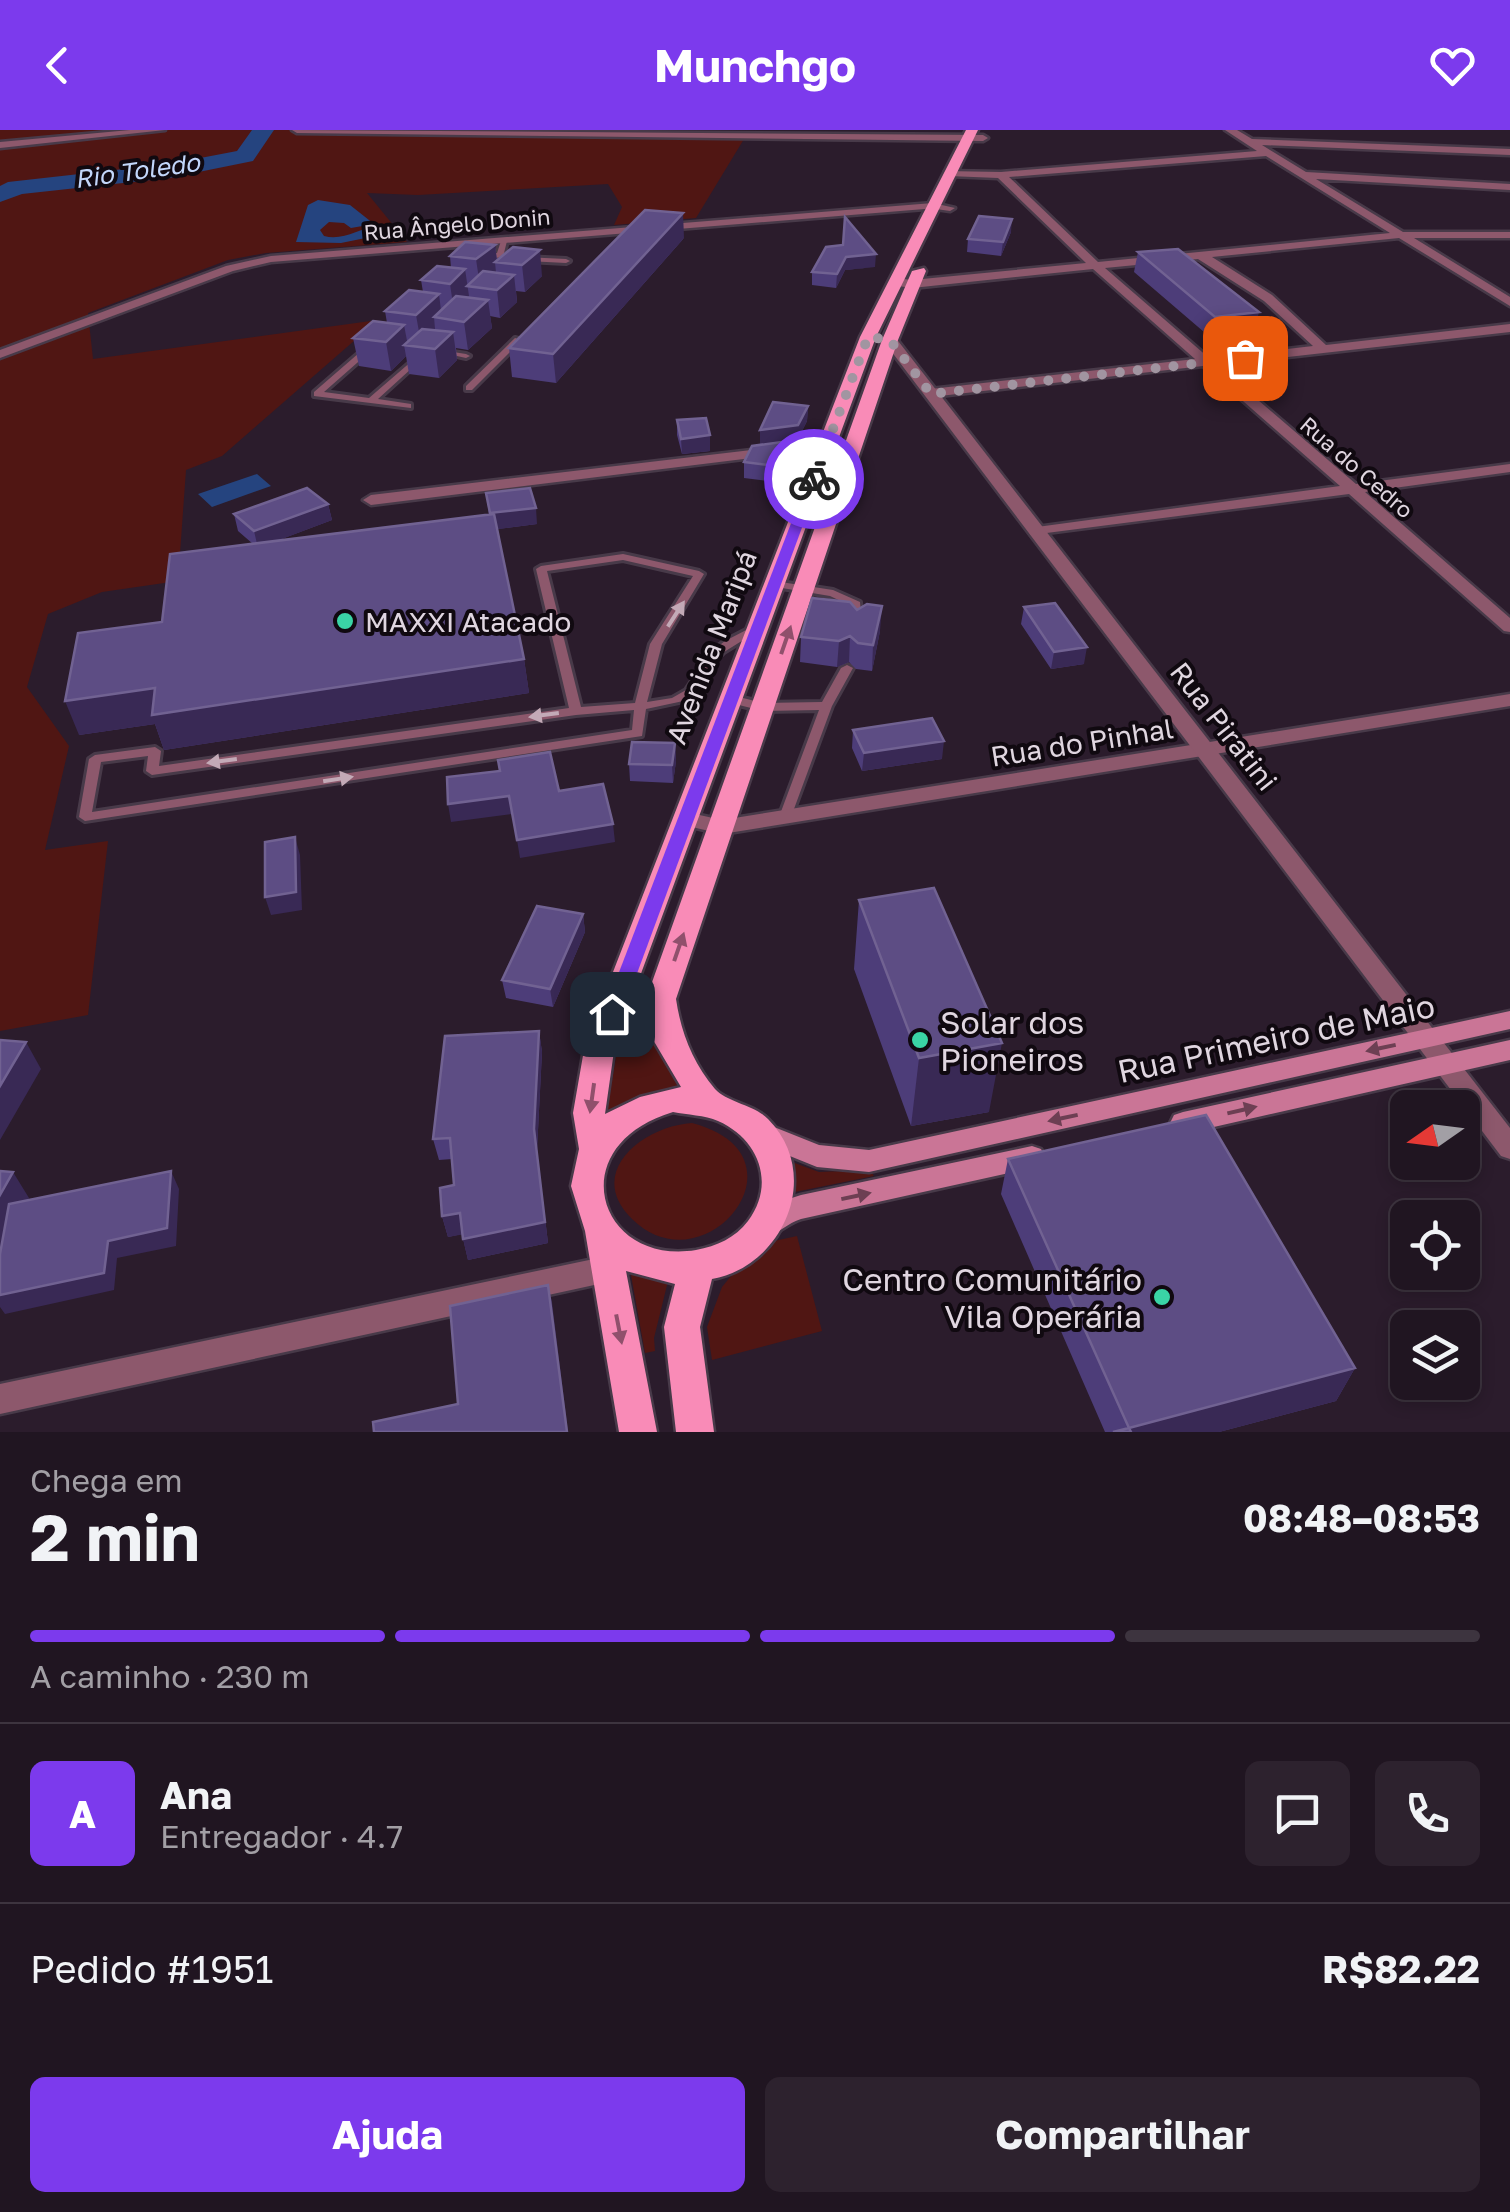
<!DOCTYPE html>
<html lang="pt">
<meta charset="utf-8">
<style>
:root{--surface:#201521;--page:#2d222e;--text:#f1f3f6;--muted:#a29fa5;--line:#3d343f;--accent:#7c3aed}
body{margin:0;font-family:"Golos Text",sans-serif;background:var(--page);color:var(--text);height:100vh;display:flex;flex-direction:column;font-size:38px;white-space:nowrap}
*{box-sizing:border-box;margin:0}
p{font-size:32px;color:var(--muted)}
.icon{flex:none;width:55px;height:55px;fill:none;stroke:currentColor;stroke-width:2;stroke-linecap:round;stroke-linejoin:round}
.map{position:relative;height:1302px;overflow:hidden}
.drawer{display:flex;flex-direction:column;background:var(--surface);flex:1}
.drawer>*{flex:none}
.needle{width:65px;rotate:256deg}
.tools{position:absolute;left:1390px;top:960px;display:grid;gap:20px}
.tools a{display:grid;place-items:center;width:90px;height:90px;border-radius:15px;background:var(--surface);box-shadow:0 5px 15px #0003,0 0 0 2px var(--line);font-size:50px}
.pin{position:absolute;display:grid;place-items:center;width:85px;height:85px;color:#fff;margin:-42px;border-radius:20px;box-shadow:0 5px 15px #0006}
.courier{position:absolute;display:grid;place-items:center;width:100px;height:100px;margin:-50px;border:8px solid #7c3aed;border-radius:50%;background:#fff;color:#222;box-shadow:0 2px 12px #0007}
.head em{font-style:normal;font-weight:700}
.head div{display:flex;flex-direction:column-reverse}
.head{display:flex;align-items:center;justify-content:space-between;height:170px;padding:0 30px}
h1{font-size:65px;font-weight:700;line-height:75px}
.bar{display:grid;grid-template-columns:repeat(4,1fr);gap:15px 10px;align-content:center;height:120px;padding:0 30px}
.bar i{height:12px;border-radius:8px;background:var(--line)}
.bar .current{background:var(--accent)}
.bar p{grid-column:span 4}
.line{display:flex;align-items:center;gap:25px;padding:0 30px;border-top:2px solid var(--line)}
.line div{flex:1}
.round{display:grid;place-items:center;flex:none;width:105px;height:105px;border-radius:15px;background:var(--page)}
.button{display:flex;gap:20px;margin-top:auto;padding:20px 30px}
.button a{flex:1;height:115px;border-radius:15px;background:var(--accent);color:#fff;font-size:40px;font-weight:700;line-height:115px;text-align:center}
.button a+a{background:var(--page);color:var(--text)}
header{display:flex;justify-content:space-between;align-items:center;height:130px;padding:0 30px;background:var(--accent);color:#fff;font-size:45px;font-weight:700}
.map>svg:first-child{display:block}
.green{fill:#501613}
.water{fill:#25447f}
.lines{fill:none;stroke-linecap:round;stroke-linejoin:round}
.river{fill:#25447f;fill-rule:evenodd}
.service-casing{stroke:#483a49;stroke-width:6}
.minor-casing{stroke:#483a49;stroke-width:5}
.tertiary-casing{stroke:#483a49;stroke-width:5}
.secondary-casing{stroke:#483a49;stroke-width:5}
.primary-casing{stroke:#483a49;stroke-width:5}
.service{fill:#8d586c;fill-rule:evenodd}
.minor{fill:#8d586c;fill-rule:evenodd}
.tertiary{fill:#8d586c;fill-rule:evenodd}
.secondary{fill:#ca7596;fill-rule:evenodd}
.primary{fill:#f98bb7;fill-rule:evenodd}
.wall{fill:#4d3d79}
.shaded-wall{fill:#392955}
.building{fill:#5d4d84;stroke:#716292;stroke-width:2.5}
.oneway{fill:#c3aab7}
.oneway2{fill:#90506c}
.oneway3{fill:#6d3f53}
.route{fill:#7c3aed}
.done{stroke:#a195a1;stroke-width:10;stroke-dasharray:0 18}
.poi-dot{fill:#3ad4a5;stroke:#100910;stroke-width:4}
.labels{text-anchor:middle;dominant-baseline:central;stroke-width:8;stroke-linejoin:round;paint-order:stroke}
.far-street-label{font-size:22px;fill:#e0d6e0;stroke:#100910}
.far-water-label{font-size:25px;font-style:italic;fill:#c2d6fa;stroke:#100910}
.poi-label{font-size:28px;fill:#e0d6e0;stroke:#100910;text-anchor:start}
.street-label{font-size:28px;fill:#e0d6e0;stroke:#100910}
.near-poi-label{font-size:32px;fill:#e0d6e0;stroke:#100910;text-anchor:start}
.near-street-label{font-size:32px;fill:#e0d6e0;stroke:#100910}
</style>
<header><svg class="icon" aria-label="back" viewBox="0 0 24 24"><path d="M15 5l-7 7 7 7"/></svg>Munchgo<svg class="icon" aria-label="heart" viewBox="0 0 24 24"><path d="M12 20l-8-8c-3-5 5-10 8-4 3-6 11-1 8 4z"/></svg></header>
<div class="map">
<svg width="1510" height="1302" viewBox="0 0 1510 1302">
<rect width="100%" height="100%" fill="#2b1c2c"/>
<!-- green -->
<path class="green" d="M0 0H611L607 5 744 9 696 88 614 95 622 77 608 54 418 65 367 63 407 112 266 123 228 130 88 183 93 229 378 190 222 326 186 340 178 451 102 462 48 484 27 557 69 616 45 720 108 711 88 885 0 901Z
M643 846 652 850C645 891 660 923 680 958L632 970 606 987 618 915Z
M692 993C815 1025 705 1161 632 1089 584 1042 644 996 692 993Z
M784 1029 819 1042 870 1040 874 1046 785 1064Z
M797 1106 822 1201 712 1230 707 1197 722 1157 750 1123 765 1113Z
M629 1134 669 1147 654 1208 655 1221 645 1223Z"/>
<!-- water -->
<path class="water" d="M318 70 350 75 374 94 351 98 344 93 329 92 320 100 324 106C343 111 359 99 378 95L390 103 341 113 296 112 308 75Z
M257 344 271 356 212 377 198 364Z"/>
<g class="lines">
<!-- river -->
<path class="river" d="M252 0H274L253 31 169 48 22 64 0 72V56L8 52 169 34 237 21Z"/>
<!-- service casing -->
<g class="service-casing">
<path id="service" d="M504 109 507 111 503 127 479 130V126L497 123 501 111Z
M524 127 566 129 570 131 566 133 527 131H524Z
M515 208 522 210 472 260H466V256Z
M367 216 374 218 324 262 369 268 420 224H423V228L378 269 411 274V278L314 266V262Z
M440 220 466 224 470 226 466 228 439 222Z
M623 424 699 441 704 444 662 514 647 572 672 568 686 560 712 521 725 511 752 497 756 496 761 499 724 522 716 530 699 560 688 570 646 579 642 606 85 691 79 687 89 629 95 625 155 617 161 621 159 636 569 578 536 439 541 436ZM623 430 693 446 650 514 635 573 581 577 547 441ZM634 580 632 600 92 682 101 632 148 626 146 641 152 645 576 585Z
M774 451 833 460 860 472 862 496 857 499 852 496 851 476 830 466 770 456V452Z
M847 535 853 538 832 576 791 687 785 691 780 690 779 687 819 580 763 581 727 572 725 569 731 565 763 573 822 572 841 538Z"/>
</g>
<!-- minor casing -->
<g class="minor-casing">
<path id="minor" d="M130 0H165L0 18V12Z
M292 0 983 5 988 8 983 11 297 3Z
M1225 0H1237L1252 9 1510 19V25L1262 15 1306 42 1510 54V60L1316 49 1403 102H1510V108H1414L1510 167V176L1399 108 1212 127 1272 165 1326 215 1510 194V202L1217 235 1356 354 1510 334V342L1365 362 1510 488V502L1504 501 1349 364 1031 405 1029 402 1037 397 1340 356 1203 236 931 267 924 263 931 259 1195 229 1093 139 912 158 891 155 889 152 895 148 912 150 1086 133 998 48 949 46 945 41 1001 42 1257 21ZM1266 26 1390 103 1098 132 1009 47ZM1198 129 1264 171 1313 216 1209 228 1105 138Z
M933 73 955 78 950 81 929 78V74Z
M827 311 834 315 832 318 371 375 363 370 371 365Z
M1510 564V576L722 704 679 694 676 689 686 682 722 690Z
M608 1126 618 1130 622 1139 618 1148 608 1152 0 1284V1254Z"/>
</g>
<!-- tertiary casing -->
<g class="tertiary-casing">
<path id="tertiary" d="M933 73 937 74V78L271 132 233 141 0 228V220L226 136 271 126Z
M885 207H895L1510 998V1029L1501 1026 885 213Z"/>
</g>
<!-- secondary casing -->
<g class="secondary-casing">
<path id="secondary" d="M1510 881V899L869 1042 817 1037 755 1012 751 1004 755 996 764 993 819 1015 869 1020Z
M1510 910V930L1183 1004 1174 1001 1170 993 1174 985 1183 982Z
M1032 1016 1041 1019 1045 1027 1041 1035 1032 1038 801 1089C788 1093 780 1102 767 1107L757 1104 753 1095 767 1076 801 1065Z"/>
</g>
<!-- primary casing -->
<g class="primary-casing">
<path id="primary" d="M966 0H978L876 207 615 914 605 984 640 967 681 957 652 908 646 869 882 210 912 141 924 138 926 141 898 210 676 869C681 903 693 933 715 959 726 972 755 975 768 989 823 1044 784 1136 712 1149L700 1197 714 1302H676L664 1197 675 1154 626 1141 657 1302H619L585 1101 571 1056 579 1019 573 983 585 914 860 207ZM673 982C687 985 705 985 718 991 759 1009 776 1054 748 1091 735 1108 717 1116 696 1120 598 1136 560 1016 673 982Z"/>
</g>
<!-- service -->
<use href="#service" class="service"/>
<!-- minor -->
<use href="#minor" class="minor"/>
<!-- tertiary -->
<use href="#tertiary" class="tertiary"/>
<!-- secondary -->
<use href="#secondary" class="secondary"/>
<!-- primary -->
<use href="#primary" class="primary"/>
</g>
<!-- wall -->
<path class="wall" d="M1011 102 1001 126 967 122 968 109Z
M684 108 556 253 512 247 509 218Z
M495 115 497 130 513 117 542 146 525 162 516 161 517 172 500 188 490 186 492 198 468 220 456 218 457 230 439 248 409 244 406 226 391 241 359 236 353 208 387 193 385 181 423 162 421 150 451 138 450 126Z
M1138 122 1254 203 1211 208 1134 142Z
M875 137 845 140 836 158 812 155V142Z
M808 276 807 291 797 311 789 312V327L776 352 744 348V332L760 315V300Z
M677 290 710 305V321L682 324 677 305Z
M486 363 537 394 497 399 524 529 529 563 164 620 155 594 79 605 162 492 253 414 238 401 234 384 328 374 332 390 276 411 489 385Z
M1024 477 1084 534 1051 539 1021 494Z
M880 501 872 541 856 539 849 532 837 537 800 532 801 507Z
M853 600 942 629 862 641 852 618Z
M675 613 676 631 673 653 630 651 629 634Z
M859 770 989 982 911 996 854 839Z
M583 784 585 802 553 877 506 868 502 850Z
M539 901 542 922 537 1020 548 1113 468 1130 462 1104 448 1107 442 1086 454 1055 452 1029 439 1030 433 1009Z
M1008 1029 1355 1238 1336 1271 1219 1302H1105L1001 1064Z"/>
<!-- shaded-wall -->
<path class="shaded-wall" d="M683 83 684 108 556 253 553 224Z
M1012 89 1011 102 1001 126 1003 112Z
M495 115 497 132H495L496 143 480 156 476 129Z
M540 120 542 146 525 162 522 135Z
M876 124 875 137 845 140 836 158 837 144 846 127Z
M465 139 469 166 454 181 450 154Z
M514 145 517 172 500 188 497 160Z
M439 164 442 189 434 187 435 199 421 213 416 185Z
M488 170 492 198 468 220 464 192Z
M1259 182 1254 203 1211 208 1215 187Z
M404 195 408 216 404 215 406 226 391 241 386 212Z
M453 202 457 230 439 248 435 219Z
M808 276 807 291 797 311 789 312V327L776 352V336L760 315V300Z
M710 305V321L682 324 681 309Z
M328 374 332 390 258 418 254 401Z
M536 378 537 394 492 400 490 383Z
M882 476 880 501 872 541 873 515Z
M850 506 849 532 837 537 839 511Z
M1087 517 1084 534 1051 539 1054 522Z
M524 529 529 563 164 620 155 594 79 605 65 571 155 558Z
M944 611 942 629 862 641 864 623Z
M675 613 676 631 673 653 672 635Z
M509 666 512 684 451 692 448 674Z
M613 694 615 712 520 728 517 710Z
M295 707 300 725 302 780 271 785 265 767Z
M583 784 585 802 553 877 550 859Z
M539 901 542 922 537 1020 548 1113 468 1130 463 1109 534 999Z
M26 912 41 939 0 1010V956Z
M1002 913 989 982 911 996 919 928Z
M171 1041 179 1059 176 1116 117 1128 114 1160 5 1184 0 1177V1165Z
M13 1042 29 1068 0 1123V1065Z
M460 1083 465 1104 448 1107 442 1086Z
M548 1155 552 1172 568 1302H567Z
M1355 1238 1336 1271 1219 1302H1127L1129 1298Z"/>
<!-- building -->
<path class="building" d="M645 80 683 83 553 224 509 218Z
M979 86 1012 89 1003 112 968 109Z
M845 87 876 124 846 127 837 144 812 142 826 117 843 115Z
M465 112 495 115 476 129 450 126Z
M513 117 540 120 522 135 495 132Z
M1178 119 1259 182 1215 187 1138 122Z
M437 136 465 139 450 154 421 150Z
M483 141 514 145 497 160 467 156Z
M409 160 439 164 416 185 385 181Z
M456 166 488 170 464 192 434 187Z
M373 191 404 195 386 212 353 208Z
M422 199 453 202 435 219 404 215Z
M773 272 808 276 798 295 760 300Z
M706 288 710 305 681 309 677 290Z
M789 311 776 336 744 332 752 316Z
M307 358 328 374 254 401 234 384Z
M530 358 536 378 490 383 486 363Z
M494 384 524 529 152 585 155 558 65 571 78 503 162 492 170 424Z
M812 468 850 472 857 480 867 474 882 476 873 515 858 513 850 506 839 511 801 507Z
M1055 473 1087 517 1054 522 1024 477Z
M932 588 944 611 864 623 853 600Z
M632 612 675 613 672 635 629 634Z
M550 622 559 661 603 654 613 694 517 710 509 666 448 674 447 647 500 641 498 630Z
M295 707 296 762 265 767V712Z
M934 758 1002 913 919 928 859 770Z
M537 776 583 784 550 859 502 850Z
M539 901 534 999 545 1092 463 1109 460 1083 442 1086 440 1058 454 1055 450 1008 433 1009 445 906Z
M0 910 26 912 0 956Z
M1206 985 1355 1238 1129 1298 1008 1029Z
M0 1041 13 1042 0 1065Z
M171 1041 167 1098 108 1111 104 1143 0 1165V1124L9 1074Z
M548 1155 567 1302H374L373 1292 458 1274 450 1176Z
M1129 1298 1131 1302H1113Z"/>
<!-- one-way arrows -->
<defs><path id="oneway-solid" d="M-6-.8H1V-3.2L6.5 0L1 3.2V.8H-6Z" transform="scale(2.5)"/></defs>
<g class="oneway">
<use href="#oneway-solid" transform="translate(676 484) rotate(-57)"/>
<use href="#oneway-solid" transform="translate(544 585) rotate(172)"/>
<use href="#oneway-solid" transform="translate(222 631) rotate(172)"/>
<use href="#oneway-solid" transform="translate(338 649) rotate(-9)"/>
</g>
<g class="oneway2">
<use href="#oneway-solid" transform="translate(786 510) rotate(-71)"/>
<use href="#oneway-solid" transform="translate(679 817) rotate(-71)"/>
<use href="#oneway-solid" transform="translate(592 968) rotate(98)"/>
<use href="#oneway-solid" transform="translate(619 1199) rotate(79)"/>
</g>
<g class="oneway3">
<use href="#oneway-solid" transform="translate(1381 918) rotate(168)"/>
<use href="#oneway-solid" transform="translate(1242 980) rotate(-13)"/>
<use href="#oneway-solid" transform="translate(1063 988) rotate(168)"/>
<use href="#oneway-solid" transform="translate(856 1066) rotate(-12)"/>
</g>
<!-- route -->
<path class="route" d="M814 345 820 349 622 884 612 891 606 889 603 884 808 349Z"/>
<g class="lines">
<!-- done -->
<path class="done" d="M814 349 868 207 890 210 931 264 1245 228"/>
</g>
<!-- markers -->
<g class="poi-dot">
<circle cx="345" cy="491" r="10"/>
<circle cx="920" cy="910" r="10"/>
<circle cx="1162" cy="1167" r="10"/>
</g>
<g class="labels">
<!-- far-street labels -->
<g class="far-street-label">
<text transform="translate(457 94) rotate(-5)">Rua Ângelo Donin</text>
<text transform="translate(1357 337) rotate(41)">Rua do Cedro</text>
</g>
<!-- far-water labels -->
<g class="far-water-label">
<text transform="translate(137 40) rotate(-8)">Rio Toledo</text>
</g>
<!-- poi labels -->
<g class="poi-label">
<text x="365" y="491">MAXXI Atacado</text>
</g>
<!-- street labels -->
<g class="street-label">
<text transform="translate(711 517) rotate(-69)">Avenida Maripá</text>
<text transform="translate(1224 596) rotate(52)">Rua Piratini</text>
<text transform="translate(1082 612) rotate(-9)">Rua do Pinhal</text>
</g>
<!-- near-poi labels -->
<g class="near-poi-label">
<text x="940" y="892">Solar dos<tspan x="940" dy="37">Pioneiros</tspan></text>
<text x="1142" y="1149" text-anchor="end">Centro Comunitário<tspan x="1142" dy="37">Vila Operária</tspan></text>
</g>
<!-- near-street labels -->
<g class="near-street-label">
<text transform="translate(1276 908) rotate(-12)">Rua Primeiro de Maio</text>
</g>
</g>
</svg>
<div class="tools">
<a><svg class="needle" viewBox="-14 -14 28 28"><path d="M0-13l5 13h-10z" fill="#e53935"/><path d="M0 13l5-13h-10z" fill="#a29fa5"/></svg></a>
<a><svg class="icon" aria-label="locate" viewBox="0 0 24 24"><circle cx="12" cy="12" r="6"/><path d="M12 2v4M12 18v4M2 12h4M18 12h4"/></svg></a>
<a><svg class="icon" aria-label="layers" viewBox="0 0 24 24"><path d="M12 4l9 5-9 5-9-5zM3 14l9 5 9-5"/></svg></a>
</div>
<div class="pin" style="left:1245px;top:228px;background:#ea580c"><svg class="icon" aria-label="bag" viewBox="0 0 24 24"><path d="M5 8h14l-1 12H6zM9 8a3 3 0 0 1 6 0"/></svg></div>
<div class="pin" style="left:612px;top:884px;background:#1f2937"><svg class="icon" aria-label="home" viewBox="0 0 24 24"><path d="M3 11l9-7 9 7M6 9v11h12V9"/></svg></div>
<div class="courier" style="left:814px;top:349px"><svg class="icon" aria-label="bike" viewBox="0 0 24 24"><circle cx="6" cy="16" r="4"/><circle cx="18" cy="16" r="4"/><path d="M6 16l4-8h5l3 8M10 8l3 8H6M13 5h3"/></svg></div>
</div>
<section class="drawer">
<div class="head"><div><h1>2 min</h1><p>Chega em</p></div><em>08:48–08:53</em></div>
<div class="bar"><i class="current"></i><i class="current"></i><i class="current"></i><i></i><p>A caminho · 230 m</p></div>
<div class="line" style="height:180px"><b class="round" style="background:var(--accent);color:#fff">A</b><div><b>Ana</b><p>Entregador · 4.7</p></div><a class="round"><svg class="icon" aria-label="chat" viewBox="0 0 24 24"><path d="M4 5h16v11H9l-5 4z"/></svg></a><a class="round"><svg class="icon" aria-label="phone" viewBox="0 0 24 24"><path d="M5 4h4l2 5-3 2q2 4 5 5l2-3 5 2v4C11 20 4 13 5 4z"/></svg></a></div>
<div class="line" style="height:130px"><div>Pedido #1951</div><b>R$82.22</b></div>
<div class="button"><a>Ajuda</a><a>Compartilhar</a></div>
</section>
